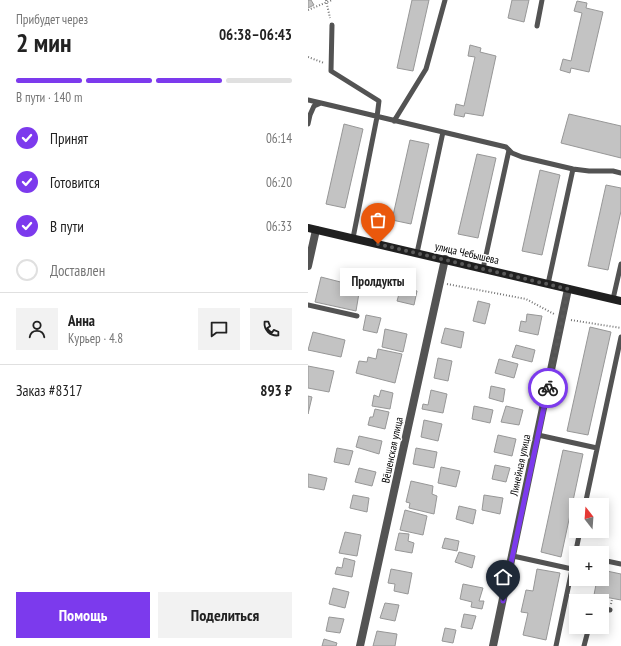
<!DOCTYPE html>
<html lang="ru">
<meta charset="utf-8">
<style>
:root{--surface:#fff;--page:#f2f2f2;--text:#222;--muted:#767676;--line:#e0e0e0;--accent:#7c3aed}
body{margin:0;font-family:"PT Sans Narrow",sans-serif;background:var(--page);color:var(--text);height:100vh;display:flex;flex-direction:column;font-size:15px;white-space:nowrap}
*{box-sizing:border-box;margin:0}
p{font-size:13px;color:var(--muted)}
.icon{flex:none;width:22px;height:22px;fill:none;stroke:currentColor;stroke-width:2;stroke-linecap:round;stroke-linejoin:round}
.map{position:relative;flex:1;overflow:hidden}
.sheet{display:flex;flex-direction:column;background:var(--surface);width:308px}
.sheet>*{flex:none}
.needle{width:26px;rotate:343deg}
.tools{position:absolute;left:261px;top:498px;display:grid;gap:8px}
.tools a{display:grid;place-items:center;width:40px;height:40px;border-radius:0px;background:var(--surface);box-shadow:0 2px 10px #0003;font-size:20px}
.pin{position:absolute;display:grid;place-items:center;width:34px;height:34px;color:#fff;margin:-41px -17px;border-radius:50% 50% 50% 0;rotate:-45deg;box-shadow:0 0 4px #0007}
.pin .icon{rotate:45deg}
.courier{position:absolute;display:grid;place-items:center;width:40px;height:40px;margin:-20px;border:3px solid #7c3aed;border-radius:50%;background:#fff;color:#222;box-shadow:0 1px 5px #0007}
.bubble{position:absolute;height:28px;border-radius:0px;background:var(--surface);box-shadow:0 2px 10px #0003;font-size:13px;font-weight:800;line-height:28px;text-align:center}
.overview em{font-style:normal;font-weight:800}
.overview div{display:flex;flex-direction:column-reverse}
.overview{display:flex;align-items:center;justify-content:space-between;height:68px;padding:0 16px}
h1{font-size:26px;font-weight:800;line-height:30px}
.bar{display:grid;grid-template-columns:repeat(4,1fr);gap:6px 4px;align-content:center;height:48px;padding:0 16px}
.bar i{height:5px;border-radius:3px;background:var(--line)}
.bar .active{background:var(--accent)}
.bar p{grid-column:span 4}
.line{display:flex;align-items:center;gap:10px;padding:0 16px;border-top:1px solid var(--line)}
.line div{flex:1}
.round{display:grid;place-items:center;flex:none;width:42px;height:42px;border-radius:0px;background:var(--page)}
ol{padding:0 16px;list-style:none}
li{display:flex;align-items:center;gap:12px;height:44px}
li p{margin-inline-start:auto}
li .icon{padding:4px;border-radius:50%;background:var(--accent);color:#fff;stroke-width:4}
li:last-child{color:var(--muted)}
li i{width:22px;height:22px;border:2px solid var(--line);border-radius:50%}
.action{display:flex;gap:8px;margin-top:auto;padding:8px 16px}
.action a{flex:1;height:46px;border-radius:0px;background:var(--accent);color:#fff;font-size:16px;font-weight:800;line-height:46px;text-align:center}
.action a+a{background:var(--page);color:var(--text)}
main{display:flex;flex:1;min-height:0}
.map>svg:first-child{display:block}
.building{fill:#c3c3c3;stroke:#979797}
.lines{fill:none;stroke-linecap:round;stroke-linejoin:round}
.path{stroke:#757575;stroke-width:2;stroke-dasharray:1 2;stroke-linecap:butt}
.lane{stroke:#535353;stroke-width:5}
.street{stroke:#535353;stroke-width:8}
.secondary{stroke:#202020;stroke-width:8}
.done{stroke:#595959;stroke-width:4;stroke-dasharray:0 7.2}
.route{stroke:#7c3aed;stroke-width:5}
.labels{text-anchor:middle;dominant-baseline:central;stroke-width:3;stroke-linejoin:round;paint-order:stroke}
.street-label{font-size:11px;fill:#000;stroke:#fff}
</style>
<main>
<section class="sheet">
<div class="overview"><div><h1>2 мин</h1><p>Прибудет через</p></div><em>06:38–06:43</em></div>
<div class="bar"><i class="active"></i><i class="active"></i><i class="active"></i><i></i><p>В пути · 140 m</p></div>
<ol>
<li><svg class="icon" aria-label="check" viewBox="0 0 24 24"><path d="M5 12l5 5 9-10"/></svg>Принят<p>06:14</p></li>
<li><svg class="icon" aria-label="check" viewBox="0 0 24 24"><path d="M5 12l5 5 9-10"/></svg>Готовится<p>06:20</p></li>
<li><svg class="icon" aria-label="check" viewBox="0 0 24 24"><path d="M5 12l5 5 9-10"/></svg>В пути<p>06:33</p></li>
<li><i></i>Доставлен</li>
</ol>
<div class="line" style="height:72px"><a class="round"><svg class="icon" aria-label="person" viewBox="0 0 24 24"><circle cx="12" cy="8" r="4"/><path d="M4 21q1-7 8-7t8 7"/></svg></a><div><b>Анна</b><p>Курьер · 4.8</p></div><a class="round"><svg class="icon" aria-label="chat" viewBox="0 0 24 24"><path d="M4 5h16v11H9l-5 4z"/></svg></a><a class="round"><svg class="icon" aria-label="phone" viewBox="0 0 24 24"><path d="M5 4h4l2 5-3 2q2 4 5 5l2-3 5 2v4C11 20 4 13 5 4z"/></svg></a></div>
<div class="line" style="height:52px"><div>Заказ #8317</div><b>893 ₽</b></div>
<div class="action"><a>Помощь</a><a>Поделиться</a></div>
</section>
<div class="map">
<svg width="313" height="646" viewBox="0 0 313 646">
<rect width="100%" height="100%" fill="#fff"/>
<!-- building -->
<path class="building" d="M0 0H3L6 5 0 8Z
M104 0H121L105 71 89 68Z
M204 0H221L216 22 200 18Z
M269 1 279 3 278 8 295 12 281 72 263 68 262 73 252 70 255 59 263 61 274 13 266 11Z
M162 45 173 48 172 52 188 56 175 116 157 113 156 117 146 115 148 104 156 106 167 57 160 56Z
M261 114 313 126V158L253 143Z
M36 124 55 129 37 208 18 204Z
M102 140 121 144 103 224 84 220Z
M169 154 188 158 170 238 150 234Z
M232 170 252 175 234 255 214 251Z
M298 185 313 188V211L300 270 280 266Z
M13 277 52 287 48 311 7 302Z
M93 287 109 291 106 305 89 301Z
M170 301 182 304 177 324 165 321Z
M219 314 234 316 230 335 211 331 213 321 218 322Z
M58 315 73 318 69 333 55 330Z
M282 327 303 332 280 435 259 431Z
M137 328 156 332 153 348 133 343Z
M77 329 99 334 95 352 74 347Z
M5 332 37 340 33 357 0 350Z
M208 345 227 350 224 362 204 357Z
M70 349 94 354 87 383 48 373 51 361 59 362 60 357 68 359Z
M130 358 144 361 140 381 126 378Z
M191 359 210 364 206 378 187 373Z
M0 366 26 371 21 392 0 388Z
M183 386 197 389 195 402 181 398Z
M73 390 85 393 82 409 64 406 66 395 71 397Z
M123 390 139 394 135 413 114 409 115 404 120 405Z
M0 396 4 397 0 414Z
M166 406 185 410 182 423 164 419Z
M198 406 215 410 211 425 193 422Z
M67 409 81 412 77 429 60 425 62 417H65Z
M116 420 134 424 130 441 113 437Z
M190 435 208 439 204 456 186 452Z
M51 436 74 441 71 454 48 447Z
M29 448 45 451 41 465 26 462Z
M108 448 129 452 126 468 105 464Z
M255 450 275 454 253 557 233 552Z
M187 465 202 468 198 482 184 479Z
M133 467 152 471 148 487 130 483Z
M51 468 68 472 64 486 47 482Z
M0 474 19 478 16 490 0 487Z
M103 481 125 486 124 494 129 496 126 514 101 508 102 503 98 502Z
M45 495 61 498 59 512 42 508Z
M176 495 195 498 192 514 174 510Z
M151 506 168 510 165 524 148 519Z
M97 510 119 516 115 535 92 530Z
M37 532 53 535 49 556 31 553Z
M91 533 101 534 100 541 106 543 104 553 87 550Z
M137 538 151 541 149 551 134 548Z
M151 552 167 556 164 568 147 562Z
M36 558 47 561 44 577 27 574 29 567 34 568Z
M83 569 104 573 100 594 86 591 87 584 80 583Z
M229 569 252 573 238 640 215 635 220 613 213 612 218 590 225 591Z
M294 570 313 574V600L286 595 289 579H294Z
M155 584 175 588 171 601H176L174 609 163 607 164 602 152 599Z
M25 588 41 592 37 608 21 604Z
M77 603 91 605 87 621 72 618Z
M156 614 168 616 164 629 153 627Z
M21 617 36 619 32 633 18 631Z
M137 628 148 630 145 643 134 641Z
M69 631 89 634 87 646H65Z
M16 639 29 643 28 646H14Z"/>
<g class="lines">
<!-- path -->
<path class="path" d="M18 0 22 18
M0 10 24 0
M0 57 16 63
M139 284 218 299 246 314
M263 320 313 328
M303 604 304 599"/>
<!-- lane -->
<path class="lane" d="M24 25 23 71 71 101 69 117 45 238
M229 26 234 0
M0 100 13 103
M86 121 118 69 137 0
M0 124 2 115 6 106 13 103 198 147 204 153 214 157 265 169 281 171H305L313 173
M109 253 135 132
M175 269 201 150
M240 284 265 169
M305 299 313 264
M0 305 49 316
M230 435 289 448
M277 505 313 337
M205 556 264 569
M294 560 313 564
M294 608 302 610
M248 646 272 531
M276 646 281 627"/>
<!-- street -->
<path class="street" d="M0 266 8 230
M52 646 137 259
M185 646 260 289"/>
<!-- secondary -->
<path class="secondary" d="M0 228 313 301"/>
</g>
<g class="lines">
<!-- done -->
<path class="done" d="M70 244 260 289 240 388"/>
<!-- route -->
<path class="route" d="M195 601 240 388"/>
</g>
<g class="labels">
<!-- street labels -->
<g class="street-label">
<text transform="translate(159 253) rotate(13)">улица Чебышева</text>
<text transform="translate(84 450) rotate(-78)">Вёшенская улица</text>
<text transform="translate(212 465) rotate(-78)">Линейная улица</text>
</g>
</g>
</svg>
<div class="tools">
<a><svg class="needle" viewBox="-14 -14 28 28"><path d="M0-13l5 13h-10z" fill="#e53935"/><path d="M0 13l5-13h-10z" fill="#767676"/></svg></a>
<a>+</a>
<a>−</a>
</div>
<div class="pin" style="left:70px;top:244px;background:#ea580c"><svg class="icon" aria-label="bag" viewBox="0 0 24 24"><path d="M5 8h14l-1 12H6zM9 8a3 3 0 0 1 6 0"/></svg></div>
<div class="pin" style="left:195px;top:601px;background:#1f2937"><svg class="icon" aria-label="home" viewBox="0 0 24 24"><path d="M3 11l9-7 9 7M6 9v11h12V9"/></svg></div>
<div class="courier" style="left:240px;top:388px"><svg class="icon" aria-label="bike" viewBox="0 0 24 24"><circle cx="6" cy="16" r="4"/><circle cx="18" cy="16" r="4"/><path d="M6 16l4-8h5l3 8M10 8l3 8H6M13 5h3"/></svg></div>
<div class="bubble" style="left:32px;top:268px;width:76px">Пролдукты</div>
</div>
</main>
